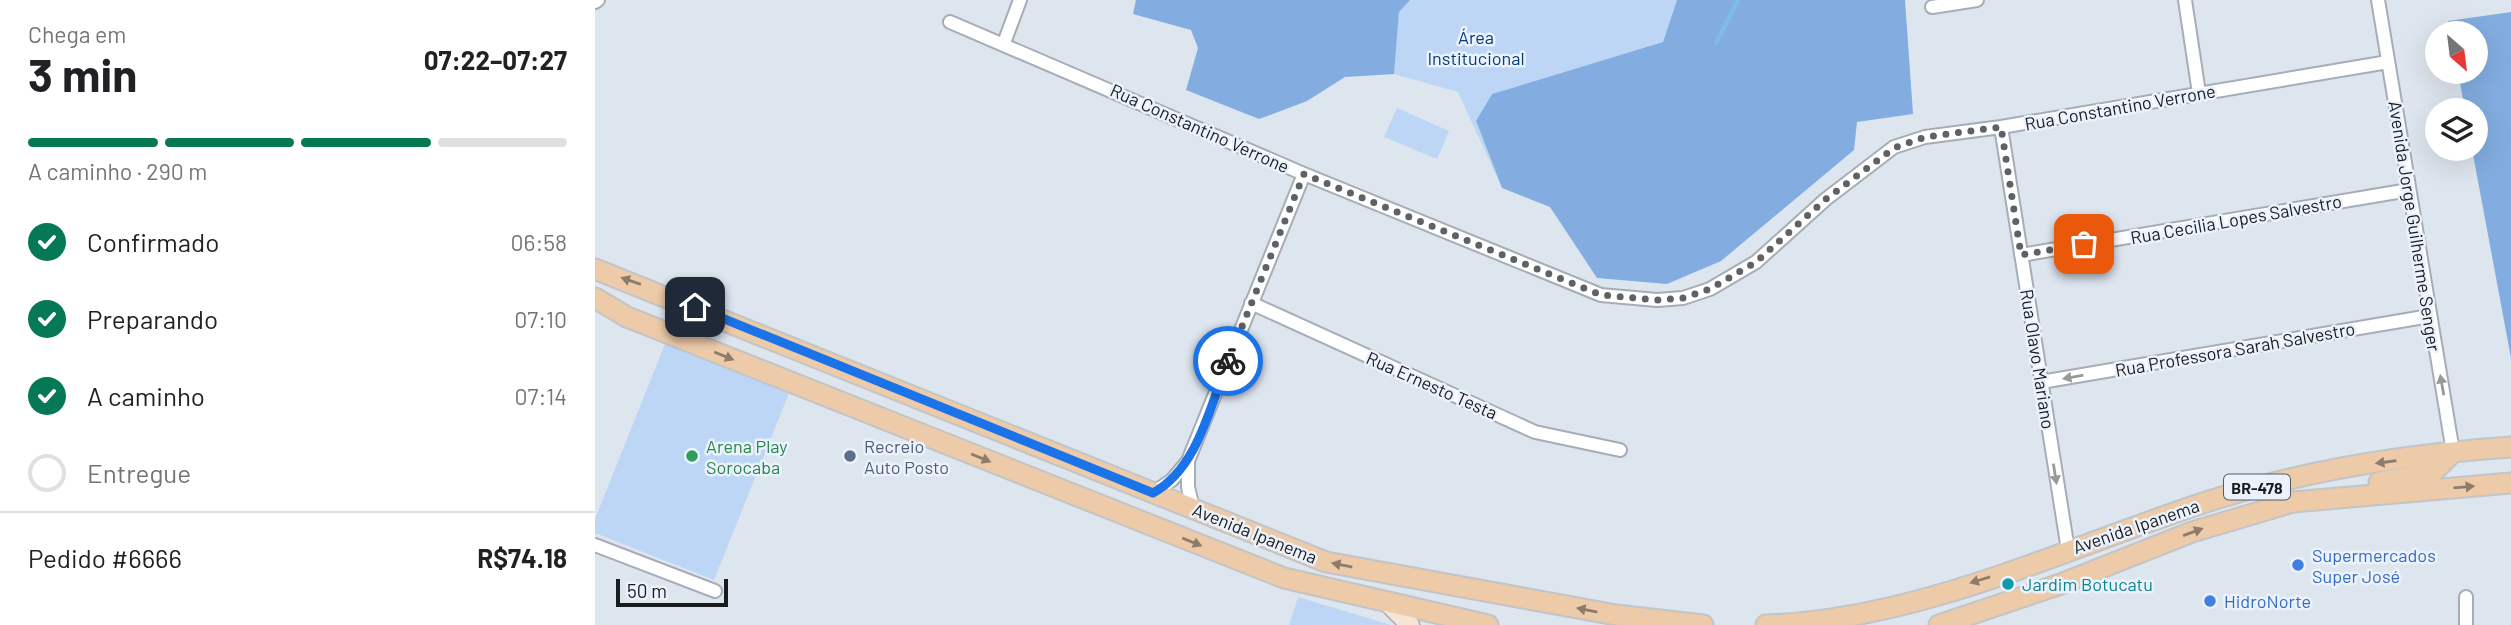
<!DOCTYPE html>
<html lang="pt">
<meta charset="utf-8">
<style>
:root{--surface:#fff;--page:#f6f6f6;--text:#202124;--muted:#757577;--line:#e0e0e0;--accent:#057854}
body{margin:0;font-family:Barlow,sans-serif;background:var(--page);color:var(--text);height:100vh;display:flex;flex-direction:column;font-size:26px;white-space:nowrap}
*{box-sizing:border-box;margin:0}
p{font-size:23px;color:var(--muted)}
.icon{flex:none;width:38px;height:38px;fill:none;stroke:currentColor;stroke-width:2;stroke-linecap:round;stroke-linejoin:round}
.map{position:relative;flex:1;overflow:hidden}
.side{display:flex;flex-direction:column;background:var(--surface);width:595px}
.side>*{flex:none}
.needle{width:46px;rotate:152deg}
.tools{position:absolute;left:1830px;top:21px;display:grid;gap:14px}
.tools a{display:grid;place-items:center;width:63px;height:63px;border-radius:50%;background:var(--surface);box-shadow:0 7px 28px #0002;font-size:35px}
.scale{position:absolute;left:21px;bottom:18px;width:112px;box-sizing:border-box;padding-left:7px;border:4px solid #191c1f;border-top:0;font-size:19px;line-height:24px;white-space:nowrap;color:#191c1f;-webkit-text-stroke:5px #ebf2fb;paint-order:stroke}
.pin{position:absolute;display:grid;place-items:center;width:60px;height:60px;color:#fff;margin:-30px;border-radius:14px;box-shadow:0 4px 10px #0006}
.courier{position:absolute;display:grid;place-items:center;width:70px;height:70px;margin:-35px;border:5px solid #1a73e8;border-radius:50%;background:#fff;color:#222;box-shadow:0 2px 9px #0007}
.overview em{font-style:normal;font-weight:700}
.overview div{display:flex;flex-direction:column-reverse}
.overview{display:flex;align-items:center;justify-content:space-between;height:119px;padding:0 28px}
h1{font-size:46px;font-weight:700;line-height:52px}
.bar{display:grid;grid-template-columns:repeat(4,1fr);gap:10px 7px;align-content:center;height:84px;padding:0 28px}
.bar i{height:9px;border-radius:5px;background:var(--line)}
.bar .current{background:var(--accent)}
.bar p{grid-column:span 4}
.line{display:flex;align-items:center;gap:18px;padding:0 28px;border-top:2px solid var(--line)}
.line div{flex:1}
ol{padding:0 28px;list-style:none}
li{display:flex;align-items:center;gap:21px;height:77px}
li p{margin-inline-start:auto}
li .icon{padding:7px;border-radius:50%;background:var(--accent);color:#fff;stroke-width:4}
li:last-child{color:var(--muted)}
li i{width:38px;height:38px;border:4px solid var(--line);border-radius:50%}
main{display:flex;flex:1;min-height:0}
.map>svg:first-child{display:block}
.green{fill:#bdd6f5}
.forest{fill:#83ade0}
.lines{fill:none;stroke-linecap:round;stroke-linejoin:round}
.stream{stroke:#7ebce6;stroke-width:4.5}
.minor-casing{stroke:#a7adb6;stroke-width:16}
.secondary-casing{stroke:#a7adb6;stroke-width:21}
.primary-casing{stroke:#c3c4c5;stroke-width:23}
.minor{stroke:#fff;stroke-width:12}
.secondary{stroke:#f6e5d4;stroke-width:18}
.primary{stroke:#edcba9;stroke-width:19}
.oneway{fill:#8e7c6b}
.oneway2{fill:#98999a}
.done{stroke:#5e6267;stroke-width:7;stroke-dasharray:0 12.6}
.route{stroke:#1a73e8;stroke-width:9}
.leisure-dot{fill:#2e9e5b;stroke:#ebf2fb;stroke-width:2.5}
.service-dot{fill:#5c6f8a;stroke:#ebf2fb;stroke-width:2.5}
.shop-dot{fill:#3f7fe0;stroke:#ebf2fb;stroke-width:2.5}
.culture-dot{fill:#0f9aa8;stroke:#ebf2fb;stroke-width:2.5}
.labels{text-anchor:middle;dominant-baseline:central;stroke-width:5;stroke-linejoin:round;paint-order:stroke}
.shield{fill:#ebf2fb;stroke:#585c61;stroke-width:2}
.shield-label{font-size:16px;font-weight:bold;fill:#191c1f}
.park-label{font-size:18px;fill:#003c79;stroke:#ebf2fb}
.street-label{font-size:18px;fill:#191c1f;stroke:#ebf2fb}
.leisure-label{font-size:18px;fill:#27864d;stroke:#ebf2fb;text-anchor:start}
.service-label{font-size:18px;fill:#4e5e75;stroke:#ebf2fb;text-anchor:start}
.shop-label{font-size:18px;fill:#366cbe;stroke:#ebf2fb;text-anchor:start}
.culture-label{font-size:18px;fill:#0d838f;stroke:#ebf2fb;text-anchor:start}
</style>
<main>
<section class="side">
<div class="overview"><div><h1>3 min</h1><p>Chega em</p></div><em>07:22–07:27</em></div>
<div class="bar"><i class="current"></i><i class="current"></i><i class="current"></i><i></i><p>A caminho · 290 m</p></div>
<ol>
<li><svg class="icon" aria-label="check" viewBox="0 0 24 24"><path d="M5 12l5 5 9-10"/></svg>Confirmado<p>06:58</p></li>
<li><svg class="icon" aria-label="check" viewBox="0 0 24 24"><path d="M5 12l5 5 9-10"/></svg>Preparando<p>07:10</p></li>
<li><svg class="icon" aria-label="check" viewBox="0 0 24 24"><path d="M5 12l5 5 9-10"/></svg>A caminho<p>07:14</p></li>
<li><i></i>Entregue</li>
</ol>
<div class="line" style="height:91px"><div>Pedido #6666</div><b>R$74.18</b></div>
</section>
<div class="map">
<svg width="1916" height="625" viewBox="0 0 1916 625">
<rect width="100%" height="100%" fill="#dde5ee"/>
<!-- green -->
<path class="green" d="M815 0H1082L1068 42 897 94 881 122 907 188 863 92 799 74 804 12Z
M802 108 854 131 842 159 789 137Z
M70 344 194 393 119 580 0 533V519Z
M703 597 796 625H694Z"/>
<!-- forest -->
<path class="forest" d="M541 0H815L804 12 799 74 750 77 712 101 664 119 591 90 603 48 596 30 538 14Z
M1082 0H1310L1318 114 1262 122 1259 150 1126 261 1072 284 1002 278 955 207 907 188 881 121 897 94 1068 42Z
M1916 12V358L1877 149H1881V110H1870L1863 72H1881V33H1856L1853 21Z"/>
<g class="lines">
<!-- stream -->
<path class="stream" d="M1121 43 1143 0"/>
<!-- minor casing -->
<g class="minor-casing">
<path id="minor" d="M1590 0 1604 93
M1783 0 1858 452
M0 2 3 0
M1337 7 1382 0
M355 22 709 174 1006 295 1062 300 1088 298 1115 289 1161 262 1231 199 1299 147 1330 137 1406 127 1793 62
M409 43 425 0
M1406 127 1473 550
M1426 255 1814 190
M656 303 940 432 1025 450
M1446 382 1835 316
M593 461V487L598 508
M558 493 577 480 593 461 709 174
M0 545 120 591
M1871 625V597"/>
</g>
<!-- secondary casing -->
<g class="secondary-casing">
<path id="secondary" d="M793 603 815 625"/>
</g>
<!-- primary casing -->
<g class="primary-casing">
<path id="primary" d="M0 269 731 562 1021 615 1108 625
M0 298 32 317 689 578 893 625
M1784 482 1838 472 1858 452
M1171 625C1324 620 1470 548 1614 501 1711 470 1814 454 1916 447
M1344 625 1463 585 1597 532 1698 502 1916 483"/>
</g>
<!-- minor -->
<use href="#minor" class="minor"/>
<!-- secondary -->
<use href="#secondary" class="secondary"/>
<!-- primary -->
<use href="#primary" class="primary"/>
</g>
<!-- one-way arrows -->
<defs><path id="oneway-solid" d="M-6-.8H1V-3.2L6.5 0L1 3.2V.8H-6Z" transform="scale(1.75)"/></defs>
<g class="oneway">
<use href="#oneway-solid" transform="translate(36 281) rotate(-161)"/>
<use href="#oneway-solid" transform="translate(129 356) rotate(22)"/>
<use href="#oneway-solid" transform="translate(386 458) rotate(22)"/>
<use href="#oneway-solid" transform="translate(1791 462) rotate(172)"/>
<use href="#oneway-solid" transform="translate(1869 487) rotate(-5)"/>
<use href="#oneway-solid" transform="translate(1598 532) rotate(-20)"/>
<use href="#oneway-solid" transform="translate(597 542) rotate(22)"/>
<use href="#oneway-solid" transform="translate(747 565) rotate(-169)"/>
<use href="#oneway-solid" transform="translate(1385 580) rotate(163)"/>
<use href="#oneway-solid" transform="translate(992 610) rotate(-169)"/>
</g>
<g class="oneway2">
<use href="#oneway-solid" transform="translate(1478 377) rotate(170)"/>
<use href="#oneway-solid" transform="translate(1847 385) rotate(-100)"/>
<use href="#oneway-solid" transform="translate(1460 474) rotate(81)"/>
</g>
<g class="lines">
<!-- done -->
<path class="done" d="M633 361 709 174 1006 295 1062 300 1088 298 1115 289 1161 262 1231 199 1299 148 1330 137 1406 127 1426 255 1489 244"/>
<!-- route -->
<path class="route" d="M100 307 558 493C603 468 615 406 633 361"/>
</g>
<!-- markers -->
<circle class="leisure-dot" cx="97" cy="456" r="7"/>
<circle class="service-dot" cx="255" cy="456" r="7"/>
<g class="shop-dot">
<circle cx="1703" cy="565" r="7"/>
<circle cx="1615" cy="601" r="7"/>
</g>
<circle class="culture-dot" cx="1413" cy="584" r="7"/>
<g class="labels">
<!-- shield labels -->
<rect class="shield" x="1629" y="474.5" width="66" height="25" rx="5"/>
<g class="shield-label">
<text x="1662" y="487">BR-478</text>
</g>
<!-- park labels -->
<g class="park-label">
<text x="881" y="37">Área<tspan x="881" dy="21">Institucional</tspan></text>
</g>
<!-- street labels -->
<g class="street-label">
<text transform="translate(1525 107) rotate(-10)">Rua Constantino Verrone</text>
<text transform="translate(605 128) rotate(24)">Rua Constantino Verrone</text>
<text transform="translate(1641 219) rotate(-10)">Rua Cecilia Lopes Salvestro</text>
<text transform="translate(1820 226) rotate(81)">Avenida Jorge Guilherme Senger</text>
<text transform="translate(1640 349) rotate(-10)">Rua Professora Sarah Salvestro</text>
<text transform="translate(1443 359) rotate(81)">Rua Olavo Mariano</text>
<text transform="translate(837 385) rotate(24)">Rua Ernesto Testa</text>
<text transform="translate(1541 526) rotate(-19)">Avenida Ipanema</text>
<text transform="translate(660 533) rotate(22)">Avenida Ipanema</text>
</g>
<!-- leisure labels -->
<g class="leisure-label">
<text x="111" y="446">Arena Play<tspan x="111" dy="21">Sorocaba</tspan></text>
</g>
<!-- service labels -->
<g class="service-label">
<text x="269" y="446">Recreio<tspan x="269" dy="21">Auto Posto</tspan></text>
</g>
<!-- shop labels -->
<g class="shop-label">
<text x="1717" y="555">Supermercados<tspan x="1717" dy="21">Super José</tspan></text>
<text x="1629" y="601">HidroNorte</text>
</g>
<!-- culture labels -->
<g class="culture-label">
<text x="1427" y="584">Jardim Botucatu</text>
</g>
</g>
</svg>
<div class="tools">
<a><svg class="needle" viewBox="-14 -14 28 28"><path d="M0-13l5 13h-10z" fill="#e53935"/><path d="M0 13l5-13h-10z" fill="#757577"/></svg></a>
<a><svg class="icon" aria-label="layers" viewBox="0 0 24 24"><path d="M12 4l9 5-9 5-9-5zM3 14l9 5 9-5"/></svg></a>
</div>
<div class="scale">50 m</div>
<div class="pin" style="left:1489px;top:244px;background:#ea580c"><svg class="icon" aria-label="bag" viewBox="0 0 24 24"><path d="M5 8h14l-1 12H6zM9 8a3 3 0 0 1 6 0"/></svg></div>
<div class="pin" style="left:100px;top:307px;background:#1f2937"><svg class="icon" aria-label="home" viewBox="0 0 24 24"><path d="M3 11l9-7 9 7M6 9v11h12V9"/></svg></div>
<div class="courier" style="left:633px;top:361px"><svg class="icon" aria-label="bike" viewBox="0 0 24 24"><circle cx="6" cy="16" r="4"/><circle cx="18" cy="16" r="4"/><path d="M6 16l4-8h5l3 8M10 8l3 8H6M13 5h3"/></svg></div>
</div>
</main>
